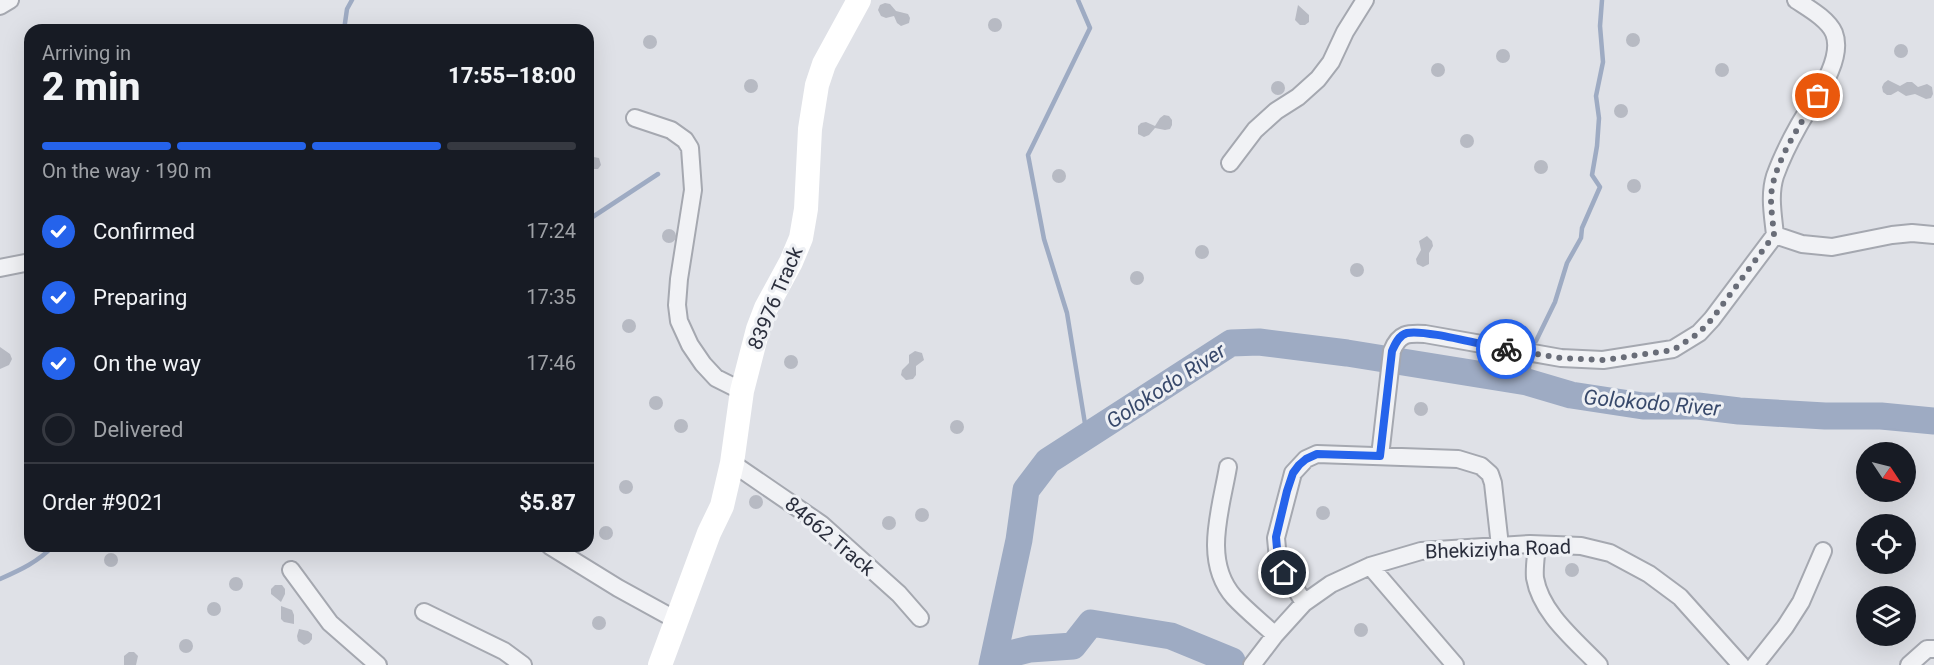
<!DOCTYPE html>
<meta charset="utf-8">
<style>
:root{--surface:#171b24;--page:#20242c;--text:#f1f3f6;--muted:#9ea1a6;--line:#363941;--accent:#2563eb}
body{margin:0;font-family:Roboto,sans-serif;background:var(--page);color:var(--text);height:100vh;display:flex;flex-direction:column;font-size:22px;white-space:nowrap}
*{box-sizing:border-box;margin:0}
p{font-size:20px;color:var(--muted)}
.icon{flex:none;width:33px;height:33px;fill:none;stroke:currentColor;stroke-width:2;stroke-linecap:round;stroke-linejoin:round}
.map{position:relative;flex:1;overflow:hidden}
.details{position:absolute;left:24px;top:24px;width:570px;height:528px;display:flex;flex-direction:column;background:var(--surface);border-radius:18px;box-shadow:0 6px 24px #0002}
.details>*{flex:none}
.needle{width:39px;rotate:125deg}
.controls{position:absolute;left:1856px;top:442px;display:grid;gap:12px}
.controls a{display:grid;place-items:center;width:60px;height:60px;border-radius:50%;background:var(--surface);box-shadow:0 6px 24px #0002;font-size:30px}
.pin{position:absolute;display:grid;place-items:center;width:51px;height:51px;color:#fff;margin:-26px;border:3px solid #fff;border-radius:50%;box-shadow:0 2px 6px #0007}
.courier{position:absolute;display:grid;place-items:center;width:60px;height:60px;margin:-30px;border:4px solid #2563eb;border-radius:50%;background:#fff;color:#222;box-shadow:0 2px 8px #0007}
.summary em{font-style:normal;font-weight:800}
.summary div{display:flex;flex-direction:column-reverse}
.summary{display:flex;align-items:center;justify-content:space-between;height:102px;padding:0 18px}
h1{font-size:39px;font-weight:800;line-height:45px}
.bar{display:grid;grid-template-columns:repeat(4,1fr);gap:9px 6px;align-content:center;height:72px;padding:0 18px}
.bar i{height:8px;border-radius:4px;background:var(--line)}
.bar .selected{background:var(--accent)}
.bar p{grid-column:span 4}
.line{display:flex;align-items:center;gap:15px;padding:0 18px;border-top:2px solid var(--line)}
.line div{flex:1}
ol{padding:0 18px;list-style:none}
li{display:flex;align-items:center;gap:18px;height:66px}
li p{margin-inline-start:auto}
li .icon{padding:6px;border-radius:50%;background:var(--accent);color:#fff;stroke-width:4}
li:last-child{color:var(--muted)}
li i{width:33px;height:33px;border:3px solid var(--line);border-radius:50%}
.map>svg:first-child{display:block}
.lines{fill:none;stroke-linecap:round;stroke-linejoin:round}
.stream{stroke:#9eabc3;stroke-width:4.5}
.river{stroke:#9eabc3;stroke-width:27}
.building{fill:#b7bac3}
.street-casing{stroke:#a5a8b0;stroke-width:20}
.street{stroke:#f1f2f5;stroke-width:16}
.secondary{stroke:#fff;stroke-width:24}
.done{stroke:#696d78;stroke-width:6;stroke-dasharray:0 10.8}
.route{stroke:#2563eb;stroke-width:8}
.labels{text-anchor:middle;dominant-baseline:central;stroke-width:6;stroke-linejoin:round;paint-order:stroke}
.street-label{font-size:20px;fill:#2a2e3c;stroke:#eef0f4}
.water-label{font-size:21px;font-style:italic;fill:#38496b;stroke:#eef0f4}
</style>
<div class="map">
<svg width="1934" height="665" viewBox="0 0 1934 665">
<rect width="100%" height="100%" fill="#dfe1e7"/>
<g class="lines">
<!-- stream -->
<path class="stream" d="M1078 0 1090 28 1028 155 1044 239 1067 313 1087 436
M344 30 347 9 352 0
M588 220 658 174
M1536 341 1555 302 1567 263 1581 238 1582 228 1600 187 1592 175 1597 146 1599 118 1596 96 1603 62 1600 26 1602 0
M1527 382 1530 361
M0 579C20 570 38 562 53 546"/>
<!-- river -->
<path class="river" d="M994 658 1030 649 1073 646 1091 623 1171 636 1232 661
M992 665 1019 540 1026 490 1048 461 1231 343 1259 342 1347 353 1527 382 1571 395 1643 406H1698L1739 411 1825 416H1881L1934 421"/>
</g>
<!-- building -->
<path class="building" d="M885 3 890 4 896 11 908 14 910 18 909 23 901 26 897 23 894 16 886 18 881 16 878 10 880 5Z
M1298 5 1309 15V22L1305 25H1300L1295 20Z
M988 25a7 7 0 1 1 14 0a7 7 0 1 1-14 0Z
M1626 40a7 7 0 1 1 14 0a7 7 0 1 1-14 0Z
M643 42a7 7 0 1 1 14 0a7 7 0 1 1-14 0Z
M1894 51a7 7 0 1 1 14 0a7 7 0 1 1-14 0Z
M1496 56a7 7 0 1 1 14 0a7 7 0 1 1-14 0Z
M1431 70a7 7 0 1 1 14 0a7 7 0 1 1-14 0Z
M1715 70a7 7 0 1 1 14 0a7 7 0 1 1-14 0Z
M744 86a7 7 0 1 1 14 0a7 7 0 1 1-14 0Z
M1888 80 1900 86 1907 82H1912L1918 87 1927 84 1932 87 1933 94 1931 98 1926 99 1915 94 1906 96 1898 91 1891 95H1887L1883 92 1882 87 1884 83Z
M1271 88a7 7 0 1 1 14 0a7 7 0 1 1-14 0Z
M1614 111a7 7 0 1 1 14 0a7 7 0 1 1-14 0Z
M1164 115 1169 116 1172 120V125L1170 129 1165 130 1155 128 1149 135 1144 137 1138 134V126L1141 123 1146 122 1155 126 1160 118Z
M1460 141a7 7 0 1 1 14 0a7 7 0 1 1-14 0Z
M588 156 599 158 601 165 598 169H588Z
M1534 167a7 7 0 1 1 14 0a7 7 0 1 1-14 0Z
M1052 176a7 7 0 1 1 14 0a7 7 0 1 1-14 0Z
M1627 186a7 7 0 1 1 14 0a7 7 0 1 1-14 0Z
M662 236a7 7 0 1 1 14 0a7 7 0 1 1-14 0Z
M1427 236 1432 241 1433 246 1429 253V264L1423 267 1417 264 1416 259 1421 250 1419 241Z
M1195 252a7 7 0 1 1 14 0a7 7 0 1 1-14 0Z
M1350 270a7 7 0 1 1 14 0a7 7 0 1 1-14 0Z
M1130 278a7 7 0 1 1 14 0a7 7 0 1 1-14 0Z
M622 326a7 7 0 1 1 14 0a7 7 0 1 1-14 0Z
M0 347 10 354 12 359 9 365 0 369Z
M915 351 922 353 924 360 916 366V375L913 379 906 380 901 375 902 370 909 363V355Z
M784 362a7 7 0 1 1 14 0a7 7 0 1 1-14 0Z
M649 403a7 7 0 1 1 14 0a7 7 0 1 1-14 0Z
M1414 409a7 7 0 1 1 14 0a7 7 0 1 1-14 0Z
M674 426a7 7 0 1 1 14 0a7 7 0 1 1-14 0Z
M950 427a7 7 0 1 1 14 0a7 7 0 1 1-14 0Z
M619 487a7 7 0 1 1 14 0a7 7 0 1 1-14 0Z
M749 502a7 7 0 1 1 14 0a7 7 0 1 1-14 0Z
M1316 513a7 7 0 1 1 14 0a7 7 0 1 1-14 0Z
M915 515a7 7 0 1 1 14 0a7 7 0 1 1-14 0Z
M882 523a7 7 0 1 1 14 0a7 7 0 1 1-14 0Z
M599 533a7 7 0 1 1 14 0a7 7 0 1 1-14 0Z
M104 560a7 7 0 1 1 14 0a7 7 0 1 1-14 0Z
M1565 570a7 7 0 1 1 14 0a7 7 0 1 1-14 0Z
M229 584a7 7 0 1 1 14 0a7 7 0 1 1-14 0Z
M275 585H282L285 589V594L281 602 271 594V589Z
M207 609a7 7 0 1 1 14 0a7 7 0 1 1-14 0Z
M281 606 292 610 294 615V624L284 622 281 619Z
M592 623a7 7 0 1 1 14 0a7 7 0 1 1-14 0Z
M1354 630a7 7 0 1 1 14 0a7 7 0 1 1-14 0Z
M299 629 308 631 312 634V639L309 643 304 645 298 641 297 636Z
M179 646a7 7 0 1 1 14 0a7 7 0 1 1-14 0Z
M129 652H134L138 656 136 665H124V656Z"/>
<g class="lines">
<!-- street casing -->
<g class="street-casing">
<path id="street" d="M0 6 10 0
M635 118 671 130 685 140 690 148 693 190 679 279 677 305 679 321 690 345 703 364 716 378 742 391
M1230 163 1255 130 1276 111 1298 97 1318 79 1331 62 1345 32 1365 0
M1775 235 1802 244 1832 247 1892 235 1912 233 1934 235
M0 268 30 262
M1380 456 1392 351C1399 333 1408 333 1425 334L1561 358 1603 360 1673 349 1699 333 1712 319 1775 235C1773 215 1769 195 1775 176 1781 159 1790 141 1799 125 1812 102 1845 61 1834 33 1828 19 1808 8 1796 0
M732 463 821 524 899 594 920 618
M1228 467C1221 509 1202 561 1234 597 1246 610 1261 622 1275 635
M1537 545C1536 556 1534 568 1535 578 1541 613 1575 640 1599 665
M550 546 618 588 678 621
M1370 566 1455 665
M291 570 330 623 378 665
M1304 603 1278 559 1276 538 1293 473 1306 459 1317 454 1458 459 1481 466 1490 474 1493 483 1500 546
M424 612 504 651 523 665
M1252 665 1275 635 1304 603 1331 584 1370 566 1421 551 1530 544 1581 546 1610 553 1649 574 1680 597 1741 665
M1755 665 1785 627 1801 602 1823 551
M1909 665 1927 649H1934"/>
</g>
<!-- street -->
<use href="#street" class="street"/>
<!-- secondary -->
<path class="secondary" d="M660 665 709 533 722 506 732 463 742 391 758 329 766 308 791 262 801 238 806 209 810 129 817 85 824 64 859 0"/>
</g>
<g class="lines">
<!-- done -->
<path class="done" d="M1506 349 1561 358 1604 360 1673 350 1699 333 1712 319 1774 235C1773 223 1771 210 1771 198 1772 165 1801 123 1818 96"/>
<!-- route -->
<path class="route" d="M1284 573 1278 560 1276 537 1287 491 1293 473 1299 465 1306 459 1317 454 1380 456 1392 351C1395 344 1399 335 1407 333 1425 329 1485 346 1506 349"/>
</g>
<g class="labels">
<!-- street labels -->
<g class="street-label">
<text transform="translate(775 298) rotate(-67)">83976 Track</text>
<text transform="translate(830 536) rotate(40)">84662 Track</text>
<text transform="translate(1498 549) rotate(-2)">Bhekiziyha Road</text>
</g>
<!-- water labels -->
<g class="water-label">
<text transform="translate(1166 386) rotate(-33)">Golokodo River</text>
<text transform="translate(1652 403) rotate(5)">Golokodo River</text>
</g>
</g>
</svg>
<div class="controls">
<a><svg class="needle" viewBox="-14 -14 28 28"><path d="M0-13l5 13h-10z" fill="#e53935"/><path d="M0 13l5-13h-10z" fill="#9ea1a6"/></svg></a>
<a><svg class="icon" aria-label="locate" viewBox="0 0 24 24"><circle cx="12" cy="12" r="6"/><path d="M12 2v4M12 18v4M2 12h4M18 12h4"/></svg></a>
<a><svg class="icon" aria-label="layers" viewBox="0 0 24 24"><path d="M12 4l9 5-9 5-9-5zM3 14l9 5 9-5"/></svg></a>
</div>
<div class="pin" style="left:1818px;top:96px;background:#ea580c"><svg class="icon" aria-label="bag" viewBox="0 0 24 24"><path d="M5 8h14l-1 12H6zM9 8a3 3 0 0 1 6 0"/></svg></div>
<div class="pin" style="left:1284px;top:573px;background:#1f2937"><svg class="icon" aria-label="home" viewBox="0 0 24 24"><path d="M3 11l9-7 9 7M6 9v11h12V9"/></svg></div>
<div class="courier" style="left:1506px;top:349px"><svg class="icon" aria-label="bike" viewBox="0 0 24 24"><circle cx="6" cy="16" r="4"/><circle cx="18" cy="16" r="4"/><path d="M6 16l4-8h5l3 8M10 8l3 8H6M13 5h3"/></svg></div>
<section class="details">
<div class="summary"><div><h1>2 min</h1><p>Arriving in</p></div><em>17:55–18:00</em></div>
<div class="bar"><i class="selected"></i><i class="selected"></i><i class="selected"></i><i></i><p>On the way · 190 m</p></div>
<ol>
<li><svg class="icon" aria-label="check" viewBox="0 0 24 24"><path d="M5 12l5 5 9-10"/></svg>Confirmed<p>17:24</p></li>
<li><svg class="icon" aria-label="check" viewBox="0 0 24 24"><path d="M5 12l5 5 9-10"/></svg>Preparing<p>17:35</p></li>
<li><svg class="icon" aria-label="check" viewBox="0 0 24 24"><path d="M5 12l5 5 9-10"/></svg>On the way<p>17:46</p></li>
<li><i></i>Delivered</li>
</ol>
<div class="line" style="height:78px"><div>Order #9021</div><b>$5.87</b></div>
</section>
</div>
